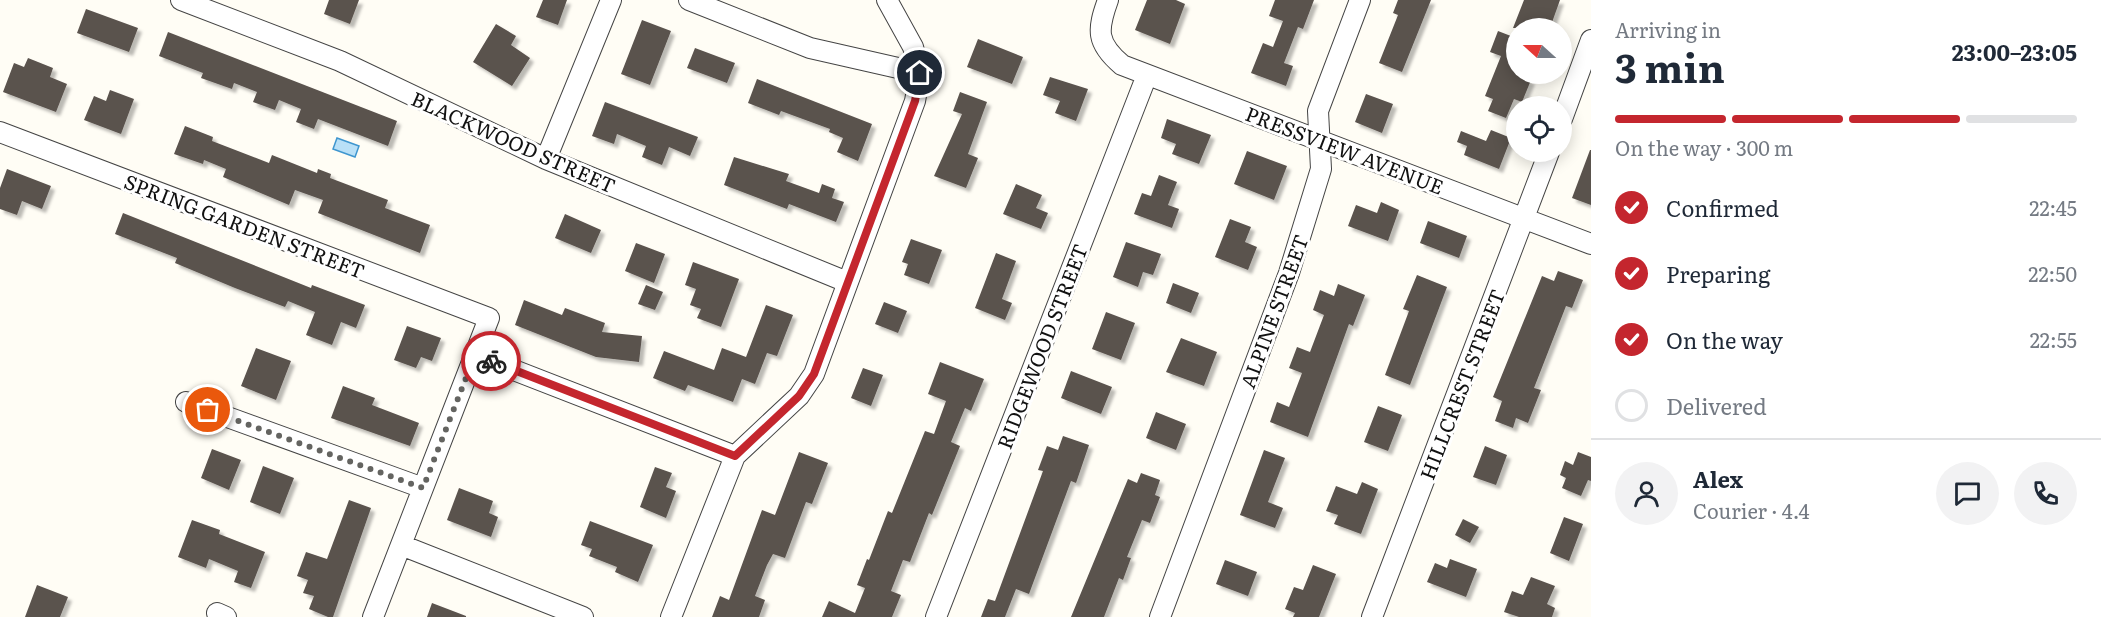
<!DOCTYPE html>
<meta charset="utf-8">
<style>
:root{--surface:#fff;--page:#f2f2f3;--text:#1f2937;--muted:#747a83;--line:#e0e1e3;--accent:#c4262e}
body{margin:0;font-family:Literata,serif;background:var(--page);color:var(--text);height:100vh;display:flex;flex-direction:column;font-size:22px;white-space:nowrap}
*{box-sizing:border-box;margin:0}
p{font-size:20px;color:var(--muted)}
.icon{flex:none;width:33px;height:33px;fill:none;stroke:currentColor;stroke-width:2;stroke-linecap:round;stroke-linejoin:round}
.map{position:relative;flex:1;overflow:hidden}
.drawer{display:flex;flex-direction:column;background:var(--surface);width:510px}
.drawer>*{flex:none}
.needle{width:39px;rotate:291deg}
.tools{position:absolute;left:1506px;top:18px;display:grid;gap:12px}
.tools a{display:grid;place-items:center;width:66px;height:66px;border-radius:50%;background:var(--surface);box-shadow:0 3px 15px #0003;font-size:30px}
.pin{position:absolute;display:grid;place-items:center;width:51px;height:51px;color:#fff;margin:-26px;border:3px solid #fff;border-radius:50%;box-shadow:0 2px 6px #0007}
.courier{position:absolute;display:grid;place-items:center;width:60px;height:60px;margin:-30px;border:4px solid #c4262e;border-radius:50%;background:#fff;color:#222;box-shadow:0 2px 8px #0007}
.summary em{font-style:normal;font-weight:700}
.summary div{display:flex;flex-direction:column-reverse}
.summary{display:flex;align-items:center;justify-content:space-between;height:102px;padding:0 24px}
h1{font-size:39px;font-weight:700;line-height:45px}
.bar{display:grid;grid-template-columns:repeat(4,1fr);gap:9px 6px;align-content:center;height:72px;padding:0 24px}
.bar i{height:8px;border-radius:4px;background:var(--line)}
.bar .active{background:var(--accent)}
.bar p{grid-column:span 4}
.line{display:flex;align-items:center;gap:15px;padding:0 24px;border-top:2px solid var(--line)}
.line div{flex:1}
.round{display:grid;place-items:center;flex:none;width:63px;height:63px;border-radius:32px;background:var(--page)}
ol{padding:0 24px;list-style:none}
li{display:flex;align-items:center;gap:18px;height:66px}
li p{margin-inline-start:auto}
li .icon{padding:6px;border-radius:50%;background:var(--accent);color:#fff;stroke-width:4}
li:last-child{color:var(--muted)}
li i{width:33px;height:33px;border:3px solid var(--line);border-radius:50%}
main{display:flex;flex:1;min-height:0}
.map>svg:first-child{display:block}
.water{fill:#b9e0f7;stroke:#3f96cf;stroke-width:1.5}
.building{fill:#5a524d;filter:url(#shadow)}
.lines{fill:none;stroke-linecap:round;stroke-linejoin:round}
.minor-casing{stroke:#444;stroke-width:22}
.minor{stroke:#fff;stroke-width:20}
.done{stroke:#646461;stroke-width:6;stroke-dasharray:0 10.8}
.route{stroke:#c4262e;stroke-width:8}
.labels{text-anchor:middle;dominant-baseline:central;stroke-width:6;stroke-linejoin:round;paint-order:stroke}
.street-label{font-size:20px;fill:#111;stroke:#fff}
</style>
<main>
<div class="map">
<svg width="1591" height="617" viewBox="0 0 1591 617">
<defs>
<filter id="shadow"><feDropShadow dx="4" dy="4" stdDeviation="1.5" flood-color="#0004"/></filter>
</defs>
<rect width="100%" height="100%" fill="#fffdf5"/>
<!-- water -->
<path class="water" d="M337 138 359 146 355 157 333 149Z"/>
<!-- building -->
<path class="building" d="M329 0H359L350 24 324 14Z
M543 0H567L558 25 536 17Z
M1147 0H1176L1185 4 1170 44 1135 30Z
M1275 0H1314L1303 29 1298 27 1284 63 1293 66 1286 86 1251 73 1263 43 1273 47 1283 21 1269 16Z
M1398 0H1431L1402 72 1379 63 1398 15 1393 13Z
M1524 0H1560L1550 28H1513Z
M86 9 138 28 129 52 77 33Z
M642 20 671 31 650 85 621 74Z
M496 24 516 36 511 45 530 58 512 86 473 62Z
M1498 31 1516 38V75L1531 80 1522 102 1514 99 1506 118 1488 111 1493 99 1485 96 1501 56 1490 52Z
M168 32 397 121 388 146 318 119 314 129 296 122 301 109 279 100 275 110 253 102 257 92 234 83 232 89 201 78 203 73 159 56Z
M978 39 1023 57 1012 84 967 67Z
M695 48 735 63 727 83 687 68Z
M28 58 53 68 50 77 67 84 56 112 3 92 14 63 24 67Z
M1050 77 1088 89 1076 121 1055 113 1060 101 1043 95Z
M757 79 872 124 858 161 837 152 843 138 829 132 830 129 781 111 779 115 748 103Z
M110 90 134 99 121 134 84 120 94 96 106 101Z
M960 92 987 102 968 154 978 158 966 188 934 176 962 114 953 111Z
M1366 94 1393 104 1382 133 1355 122Z
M605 102 698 137 690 156 669 147 662 165 642 157 646 146 617 134 614 144 592 136Z
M1167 119 1211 135 1199 164 1172 154 1176 144 1161 138Z
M185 126 213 137 212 141 269 163 272 155 317 173 318 169 331 174 330 178 388 200 385 208 430 225 420 253 318 213 323 200 295 190 289 205 223 177 226 169 204 160 203 164 174 154Z
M1491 130 1511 138 1499 169 1464 155 1467 146 1457 142 1461 131 1486 141Z
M1590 150H1591V205L1572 198Z
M1247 151 1287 166 1274 200 1234 184Z
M734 157 789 174 786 181 819 193 822 184 835 189 832 198 844 202 836 222 789 204 787 209 724 185Z
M7 169 51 186 42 209 22 201 17 215 0 209V188Z
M1159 175 1177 182 1168 205 1179 209 1172 228 1134 214 1142 193 1151 196Z
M1016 184 1042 195 1036 208 1048 213 1041 229 1003 214Z
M1381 202 1399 210 1388 241 1348 226 1356 205 1377 213Z
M123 213 311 288 312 285 365 305 356 328 341 322 332 345 306 335 315 312 288 301 285 307 235 288 175 263 177 258 115 234Z
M565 214 601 230 591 253 555 238Z
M1230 219 1251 227 1245 242 1257 247 1248 270 1215 257Z
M1428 221 1467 236 1459 258 1420 243Z
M911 239 942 250 929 284 904 275 908 264 902 262Z
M1126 242 1161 254 1153 275 1143 272 1138 287 1113 277Z
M636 243 665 254 654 283 625 271Z
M996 253 1016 261 1002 299 1012 303 1005 320 975 308Z
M693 262 739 279 721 327 697 318 701 309 690 305 696 289 685 285Z
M1558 271 1583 280 1572 308 1566 306 1534 388 1541 390 1528 423 1516 418 1513 428 1495 421 1502 401 1493 397 1542 276 1554 281Z
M1417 275 1447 287 1410 385 1385 375 1409 311 1403 309Z
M1173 283 1199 293 1191 313 1166 303Z
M1338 284 1365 295 1353 326 1349 324 1308 437 1270 422 1277 402 1289 407 1302 373 1289 368 1297 347 1310 352 1324 315 1313 310 1320 290 1334 296Z
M646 285 663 292 655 310 638 304Z
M524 300 562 315 565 308 605 323 602 332 642 336 639 362 596 357 515 325Z
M884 302 907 311 898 333 875 324Z
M766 305 793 315 777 356 767 353 755 384 742 379 733 402 688 385 685 391 653 378 664 351 714 370 722 348 746 357Z
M1106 312 1135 323 1121 360 1092 349Z
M407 326 441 338 432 361 421 357 416 368 394 360Z
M1181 338 1217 352 1204 386 1166 372Z
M256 348 291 361 276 400 241 386Z
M940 362 984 379 971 411 965 408 951 442 960 446 932 515 929 513 910 562 903 560 891 591 901 595 892 617H822L829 601 855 613 865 588 857 585 867 559 869 560 888 511 892 513 925 431 934 434 946 401 928 394Z
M863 368 883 375 871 406 851 398Z
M1071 371 1112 387 1101 414 1061 398Z
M343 386 375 398 372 405 419 423 410 446 331 418Z
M1378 406 1402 415 1388 451 1364 442Z
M1156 412 1186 424 1176 450 1146 438Z
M1063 436 1089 445 1076 483 1071 481 1029 594 1016 589 1005 617H981L988 599 995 601 1043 471 1038 470 1047 446 1058 450Z
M1485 446 1507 455 1496 485 1473 477Z
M212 449 241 460 229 490 201 478Z
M1264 450 1285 458 1268 502 1283 508 1275 528 1240 515Z
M799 452 828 463 812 504 806 502 785 558 773 554 767 565 755 596 765 600 759 617H712L720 596 729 600 762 510 775 515Z
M1578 452 1591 457V481L1588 480 1581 496 1562 488 1566 478 1560 475 1565 461 1573 465Z
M263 466 294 478 280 514 250 502Z
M655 467 672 473 666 487 676 491 666 518 640 507Z
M1141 473 1160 480 1155 495 1160 497 1150 523 1142 520 1127 557 1131 558 1123 580 1119 578 1104 617H1071L1128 479 1137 483Z
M1362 482 1378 489 1361 534 1334 524 1338 515 1326 511 1336 486 1357 494Z
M459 488 493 501 489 513 498 517 491 537 447 520Z
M349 500 371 508 333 617H328L309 609 314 596 303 593 308 580 297 576 306 552 327 559Z
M1564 517 1583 524 1569 561 1550 553Z
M1463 519 1479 527 1470 543 1455 535Z
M192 520 220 530 219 534 265 552 251 588 234 582 238 571 209 559 206 568 178 557Z
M590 521 653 545 638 582 615 572 617 567 589 556 592 549 581 545Z
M1450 559 1477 569 1466 597 1427 582 1435 563 1447 568Z
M1225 560 1257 572 1248 596 1216 584Z
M1313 565 1336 574 1319 617H1293L1295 613 1285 609 1294 587 1303 590Z
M1531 577 1555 586 1547 604 1555 608 1552 617H1519L1504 612 1512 591 1523 595Z
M37 585 68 597 60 617H25Z
M432 603 466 616V617H427Z"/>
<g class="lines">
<!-- minor casing -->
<g class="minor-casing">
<path id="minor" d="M181 0 340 61 546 159 847 282
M689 0 810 48 920 73
M1108 0C1097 30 1096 43 1122 65L1591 244
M1562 119 1591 40
M0 132 489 318 373 617
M546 159 611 0
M475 355 735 456
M186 402 423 488
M401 545 583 617
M217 613 226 617
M671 617 735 456 799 396 814 374 915 101 920 73 913 47 887 0
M936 617 1147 75
M1160 617 1289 273 1321 169 1318 111 1360 0
M1372 617 1549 152"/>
</g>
<!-- minor -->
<use href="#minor" class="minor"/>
</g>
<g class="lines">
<!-- done -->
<path class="done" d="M208 410 423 488 475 355 491 361"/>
<!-- route -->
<path class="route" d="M491 361 735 456 799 396 814 374 915 101 920 73"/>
</g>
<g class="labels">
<!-- street labels -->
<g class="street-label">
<text transform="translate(514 141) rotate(24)">BLACKWOOD STREET</text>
<text transform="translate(1345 149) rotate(21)">PRESSVIEW AVENUE</text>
<text transform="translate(245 225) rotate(21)">SPRING GARDEN STREET</text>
<text transform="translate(1273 311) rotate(-70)">ALPINE STREET</text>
<text transform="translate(1041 346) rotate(-69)">RIDGEWOOD STREET</text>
<text transform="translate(1461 384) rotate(-69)">HILLCREST STREET</text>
</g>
</g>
</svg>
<div class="tools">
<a><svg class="needle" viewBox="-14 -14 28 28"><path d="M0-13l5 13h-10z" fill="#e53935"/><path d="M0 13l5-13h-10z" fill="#747a83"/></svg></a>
<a><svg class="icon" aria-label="locate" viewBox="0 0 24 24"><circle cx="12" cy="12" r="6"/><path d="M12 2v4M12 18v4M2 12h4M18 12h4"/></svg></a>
</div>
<div class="pin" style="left:208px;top:410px;background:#ea580c"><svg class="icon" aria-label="bag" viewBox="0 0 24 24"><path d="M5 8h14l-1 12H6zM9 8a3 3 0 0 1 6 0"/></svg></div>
<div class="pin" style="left:920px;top:73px;background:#1f2937"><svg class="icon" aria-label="home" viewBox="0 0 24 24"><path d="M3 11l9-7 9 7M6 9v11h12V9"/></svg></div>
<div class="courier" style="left:491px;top:361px"><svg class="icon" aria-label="bike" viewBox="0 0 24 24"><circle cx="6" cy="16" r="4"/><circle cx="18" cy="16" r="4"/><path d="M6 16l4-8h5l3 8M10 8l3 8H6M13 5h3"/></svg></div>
</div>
<section class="drawer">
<div class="summary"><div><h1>3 min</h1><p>Arriving in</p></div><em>23:00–23:05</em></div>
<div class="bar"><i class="active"></i><i class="active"></i><i class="active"></i><i></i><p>On the way · 300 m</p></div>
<ol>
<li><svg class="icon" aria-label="check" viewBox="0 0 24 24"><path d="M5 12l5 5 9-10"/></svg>Confirmed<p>22:45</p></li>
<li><svg class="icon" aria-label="check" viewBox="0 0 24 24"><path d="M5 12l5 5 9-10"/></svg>Preparing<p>22:50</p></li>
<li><svg class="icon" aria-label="check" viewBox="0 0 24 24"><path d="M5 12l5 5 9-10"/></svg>On the way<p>22:55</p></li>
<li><i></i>Delivered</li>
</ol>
<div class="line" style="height:108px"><a class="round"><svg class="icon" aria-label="person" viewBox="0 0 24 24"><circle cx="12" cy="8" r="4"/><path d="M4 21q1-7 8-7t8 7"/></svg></a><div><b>Alex</b><p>Courier · 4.4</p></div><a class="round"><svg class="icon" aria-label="chat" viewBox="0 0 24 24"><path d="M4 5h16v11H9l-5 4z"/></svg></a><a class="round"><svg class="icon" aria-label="phone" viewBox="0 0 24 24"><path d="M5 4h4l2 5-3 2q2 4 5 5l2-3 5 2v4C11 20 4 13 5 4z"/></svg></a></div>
</section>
</main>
